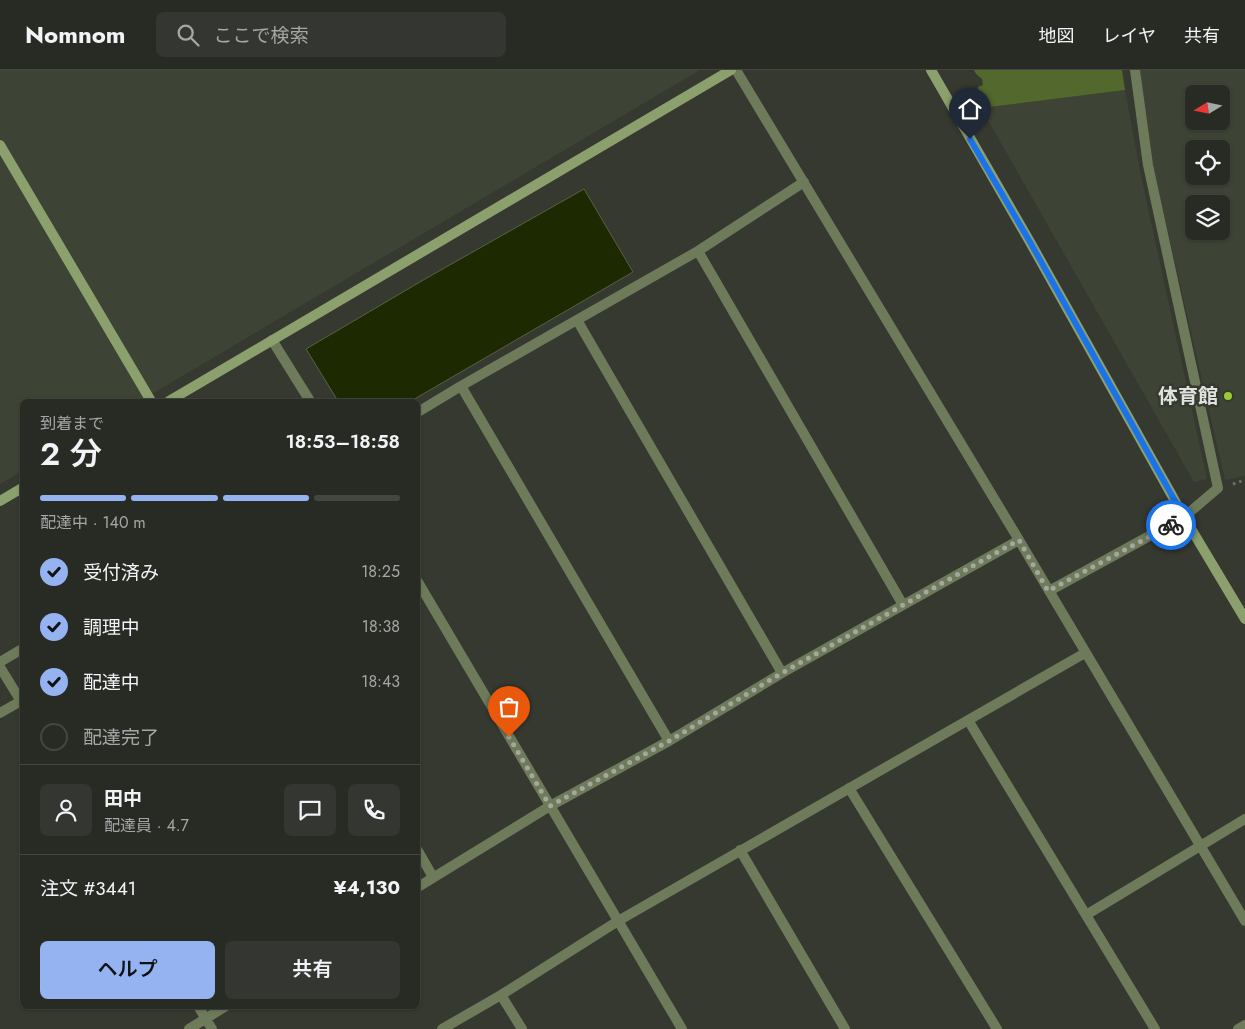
<!DOCTYPE html>
<html lang="ja">
<meta charset="utf-8">
<style>
:root{--surface:#282b24;--page:#343731;--text:#f1f3f6;--muted:#a5a7a6;--line:#444741;--accent:#95b2f1}
body{margin:0;font-family:Jost,"Noto Sans JP",sans-serif;background:var(--page);color:var(--text);height:100vh;display:flex;flex-direction:column;font-size:19px;white-space:nowrap}
*{box-sizing:border-box;margin:0}
p{font-size:16px;color:var(--muted)}
.icon{flex:none;width:28px;height:28px;fill:none;stroke:currentColor;stroke-width:2;stroke-linecap:round;stroke-linejoin:round}
.map{position:relative;flex:1;overflow:hidden}
.sheet{position:absolute;left:20px;top:329px;width:400px;height:610px;display:flex;flex-direction:column;background:var(--surface);border-radius:8px;box-shadow:0 1px 4px #0004,0 0 0 1px var(--line)}
.sheet>*{flex:none}
.needle{width:32px;rotate:260deg}
.buttons{position:absolute;left:1185px;top:15px;display:grid;gap:10px}
.buttons a{display:grid;place-items:center;width:45px;height:45px;border-radius:8px;background:var(--surface);box-shadow:0 1px 4px #0004,0 0 0 1px var(--line);font-size:25px}
.pin{position:absolute;display:grid;place-items:center;width:42px;height:42px;color:#fff;margin:-51px -21px;border-radius:50% 50% 50% 0;rotate:-45deg;box-shadow:0 0 5px #0007}
.pin .icon{rotate:45deg}
.courier{position:absolute;display:grid;place-items:center;width:50px;height:50px;margin:-25px;border:4px solid #1a73e8;border-radius:50%;background:#fff;color:#222;box-shadow:0 1px 6px #0007}
.overview em{font-style:normal;font-weight:600}
.overview div{display:flex;flex-direction:column-reverse}
.overview{display:flex;align-items:center;justify-content:space-between;height:85px;padding:0 20px}
h1{font-size:32px;font-weight:600;line-height:38px}
.bar{display:grid;grid-template-columns:repeat(4,1fr);gap:8px 5px;align-content:center;height:60px;padding:0 20px}
.bar i{height:6px;border-radius:4px;background:var(--line)}
.bar .on{background:var(--accent)}
.bar p{grid-column:span 4}
.line{display:flex;align-items:center;gap:12px;padding:0 20px;border-top:1px solid var(--line)}
.line div{flex:1}
.round{display:grid;place-items:center;flex:none;width:52px;height:52px;border-radius:8px;background:var(--page)}
ol{padding:0 20px;list-style:none}
li{display:flex;align-items:center;gap:15px;height:55px}
li p{margin-inline-start:auto}
li .icon{padding:5px;border-radius:50%;background:var(--accent);color:#111;stroke-width:4}
li:last-child{color:var(--muted)}
li i{width:28px;height:28px;border:2px solid var(--line);border-radius:50%}
.action{display:flex;gap:10px;margin-top:auto;padding:10px 20px}
.action a{flex:1;height:58px;border-radius:8px;background:var(--accent);color:#111;font-size:20px;font-weight:600;line-height:58px;text-align:center}
.action a+a{background:var(--page);color:var(--text)}
header{display:flex;align-items:center;gap:30px;box-sizing:border-box;height:70px;padding:0 25px;background:var(--surface);border-bottom:1px solid var(--line)}
header strong{font-size:24px}
nav{display:flex;gap:28px;margin-inline-start:auto;font-size:18px}
.search{width:350px;height:45px;background:var(--page);display:flex;align-items:center;gap:12px;box-sizing:border-box;padding:0 18px;border-radius:8px;color:var(--muted);font-size:19px}
.map>svg:first-child{display:block}
.built{fill:#3d4335;fill-rule:evenodd}
.green{fill:#53682d}
.water{fill:#1d2a01;stroke:#586143}
.lines{fill:none;stroke-linecap:round;stroke-linejoin:round}
.path{stroke:#6c7068;stroke-width:3;stroke-dasharray:2.5 4;stroke-linecap:butt}
.street{stroke:#6e7b5b;stroke-width:10}
.secondary{stroke:#8ca06e;stroke-width:10}
.done{stroke:#a4a7a0;stroke-width:5;stroke-dasharray:0 9}
.route{stroke:#1a73e8;stroke-width:6}
.poi-dot{fill:#9bcb33;stroke:#353930;stroke-width:2}
.labels{text-anchor:middle;dominant-baseline:central;stroke-width:5;stroke-linejoin:round;paint-order:stroke}
.poi-label{font-size:20px;font-weight:bold;fill:#e0e2dd;stroke:#353930;text-anchor:end}
</style>
<header>
<strong>Nomnom</strong>
<div class="search"><svg class="icon" aria-label="search" viewBox="0 0 24 24"><circle cx="10" cy="10" r="6"/><path d="M15 15l6 6"/></svg>ここで検索</div>
<nav><a>地図</a><a>レイヤ</a><a>共有</a></nav>
</header>
<div class="map">
<svg width="1245" height="959" viewBox="0 0 1245 959">
<rect width="100%" height="100%" fill="#353930"/>
<!-- built -->
<path class="built" d="M0 0H700L140 331H22V401L0 414Z
M1140 0H1245V406L1225 410 1153 97ZM1194 24H1221V51H1194ZM1194 79H1221V106H1194ZM1194 134H1221V161H1194Z
M1125 20 1141 106 1207 409 1194 412 981 38Z"/>
<!-- green -->
<path class="green" d="M974 0H1122L1125 20 981 38 978 17 983 15 982 9 976 4Z"/>
<!-- water -->
<path class="water" d="M584 119 633 202 411 331H338L306 279 425 209Z"/>
<g class="lines">
<!-- path -->
<path class="path" d="M1233 414 1245 410"/>
<!-- street -->
<path class="street" d="M736 0 1019 470 1245 851
M698 181 903 535
M577 250 782 603
M272 270 310 331
M461 316 669 671
M418 342 461 316 698 181 804 112
M418 512 682 959
M1049 521 1184 447 1218 418 1148 95 1135 0
M0 592 22 579
M0 597 22 633
M0 643 21 631
M968 650 1155 959
M849 718 997 959
M740 780 845 959
M418 781 433 807
M418 817 550 736 669 671 782 603 1019 470
M1086 845 1245 749
M501 925 522 959
M198 936 212 959
M189 959 226 936
M442 959 501 925 618 851 1085 583
M1238 959 1245 955"/>
<!-- secondary -->
<path class="secondary" d="M931 0 1030 172 1184 447 1245 549
M0 75 151 331
M169 331 731 0
M0 431 22 418"/>
</g>
<g class="lines">
<!-- done -->
<path class="done" d="M509 667 550 736 669 671 782 603 1019 470 1048 521 1171 455"/>
<!-- route -->
<path class="route" d="M970 69 1030 172 1184 447 1171 455"/>
</g>
<!-- markers -->
<circle class="poi-dot" cx="1228" cy="326" r="5"/>
<g class="labels">
<!-- poi labels -->
<g class="poi-label">
<text x="1218" y="326">体育館</text>
</g>
</g>
</svg>
<div class="buttons">
<a><svg class="needle" viewBox="-14 -14 28 28"><path d="M0-13l5 13h-10z" fill="#e53935"/><path d="M0 13l5-13h-10z" fill="#a5a7a6"/></svg></a>
<a><svg class="icon" aria-label="locate" viewBox="0 0 24 24"><circle cx="12" cy="12" r="6"/><path d="M12 2v4M12 18v4M2 12h4M18 12h4"/></svg></a>
<a><svg class="icon" aria-label="layers" viewBox="0 0 24 24"><path d="M12 4l9 5-9 5-9-5zM3 14l9 5 9-5"/></svg></a>
</div>
<div class="pin" style="left:509px;top:667px;background:#ea580c"><svg class="icon" aria-label="bag" viewBox="0 0 24 24"><path d="M5 8h14l-1 12H6zM9 8a3 3 0 0 1 6 0"/></svg></div>
<div class="pin" style="left:970px;top:69px;background:#1f2937"><svg class="icon" aria-label="home" viewBox="0 0 24 24"><path d="M3 11l9-7 9 7M6 9v11h12V9"/></svg></div>
<div class="courier" style="left:1171px;top:455px"><svg class="icon" aria-label="bike" viewBox="0 0 24 24"><circle cx="6" cy="16" r="4"/><circle cx="18" cy="16" r="4"/><path d="M6 16l4-8h5l3 8M10 8l3 8H6M13 5h3"/></svg></div>
<section class="sheet">
<div class="overview"><div><h1>2 分</h1><p>到着まで</p></div><em>18:53–18:58</em></div>
<div class="bar"><i class="on"></i><i class="on"></i><i class="on"></i><i></i><p>配達中 · 140 m</p></div>
<ol>
<li><svg class="icon" aria-label="check" viewBox="0 0 24 24"><path d="M5 12l5 5 9-10"/></svg>受付済み<p>18:25</p></li>
<li><svg class="icon" aria-label="check" viewBox="0 0 24 24"><path d="M5 12l5 5 9-10"/></svg>調理中<p>18:38</p></li>
<li><svg class="icon" aria-label="check" viewBox="0 0 24 24"><path d="M5 12l5 5 9-10"/></svg>配達中<p>18:43</p></li>
<li><i></i>配達完了</li>
</ol>
<div class="line" style="height:90px"><a class="round"><svg class="icon" aria-label="person" viewBox="0 0 24 24"><circle cx="12" cy="8" r="4"/><path d="M4 21q1-7 8-7t8 7"/></svg></a><div><b>田中</b><p>配達員 · 4.7</p></div><a class="round"><svg class="icon" aria-label="chat" viewBox="0 0 24 24"><path d="M4 5h16v11H9l-5 4z"/></svg></a><a class="round"><svg class="icon" aria-label="phone" viewBox="0 0 24 24"><path d="M5 4h4l2 5-3 2q2 4 5 5l2-3 5 2v4C11 20 4 13 5 4z"/></svg></a></div>
<div class="line" style="height:65px"><div>注文 #3441</div><b>¥4,130</b></div>
<div class="action"><a>ヘルプ</a><a>共有</a></div>
</section>
</div>
